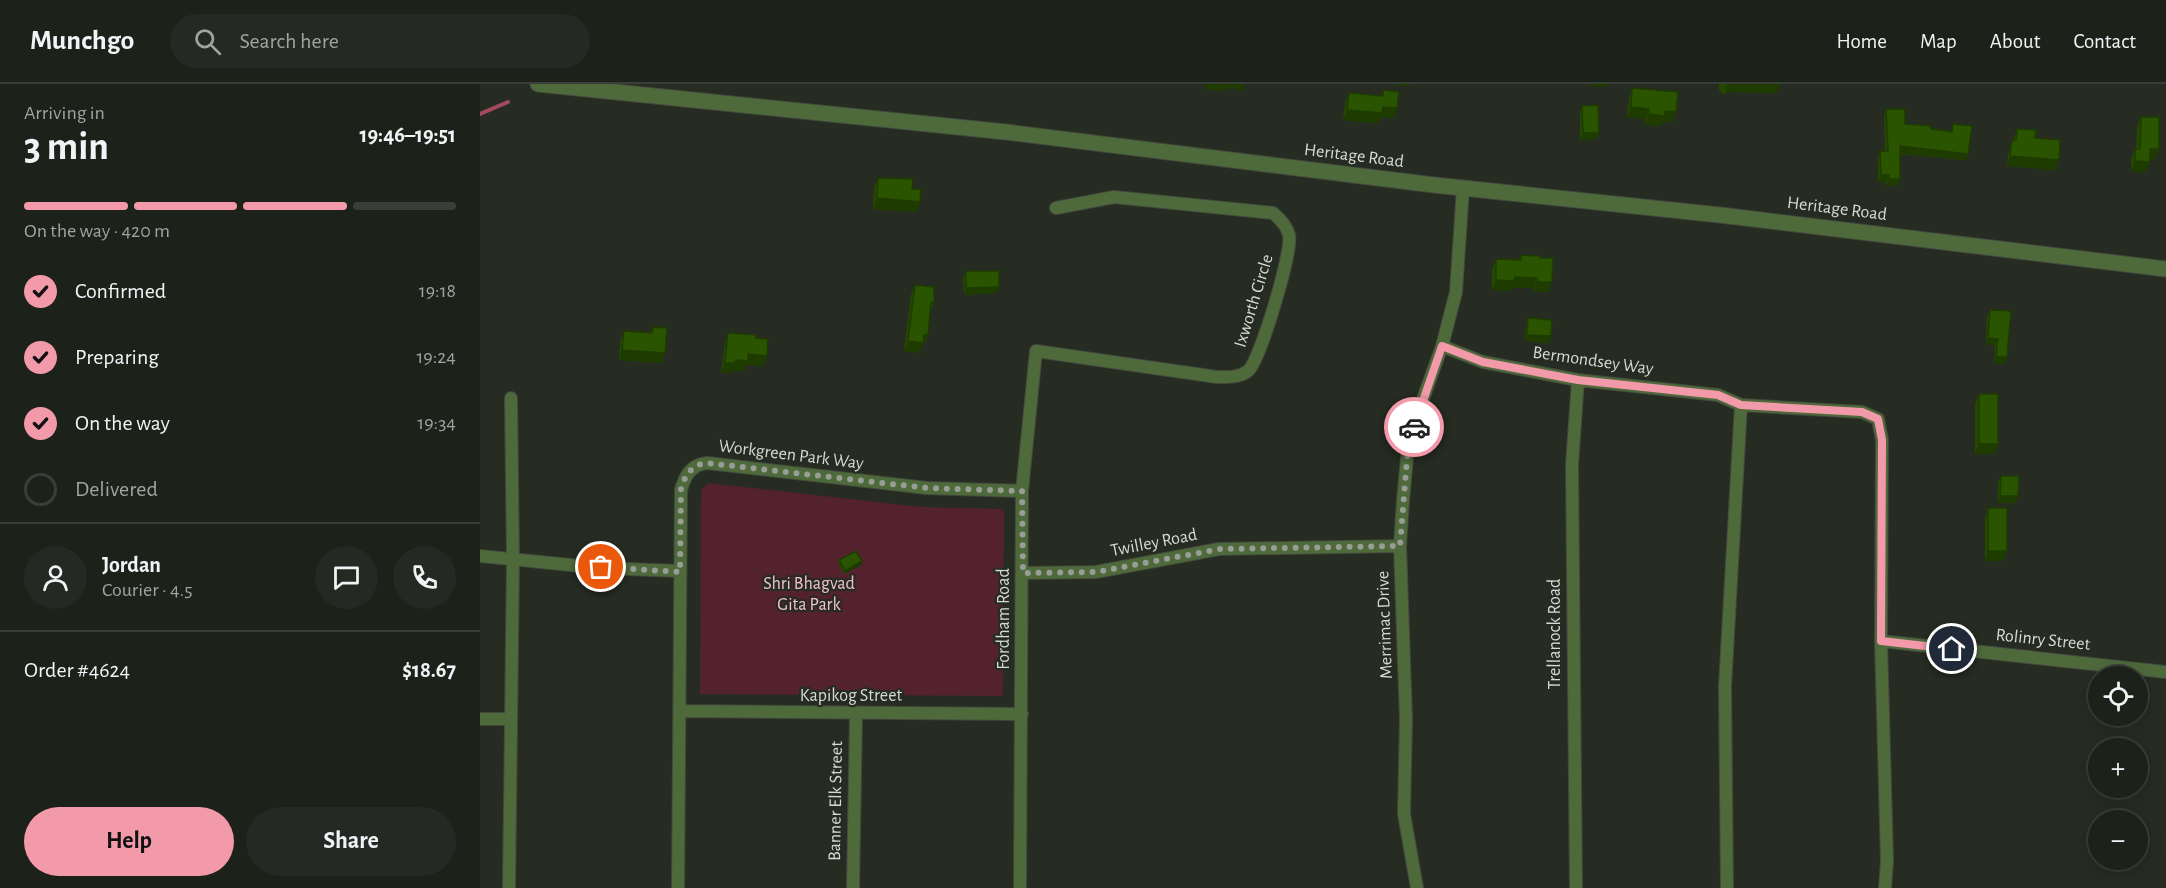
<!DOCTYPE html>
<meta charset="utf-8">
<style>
:root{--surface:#1c211a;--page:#252923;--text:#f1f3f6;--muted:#a0a3a2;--line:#3a3e39;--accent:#f39aaa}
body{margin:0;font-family:"Alegreya Sans",sans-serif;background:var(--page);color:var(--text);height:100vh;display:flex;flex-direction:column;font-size:22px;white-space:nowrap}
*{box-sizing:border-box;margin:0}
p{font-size:20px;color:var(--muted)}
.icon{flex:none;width:33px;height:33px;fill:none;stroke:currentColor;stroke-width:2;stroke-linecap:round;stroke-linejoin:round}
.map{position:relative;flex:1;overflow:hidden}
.side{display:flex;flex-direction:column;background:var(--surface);width:480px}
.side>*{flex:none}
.buttons{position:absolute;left:1608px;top:582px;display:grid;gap:12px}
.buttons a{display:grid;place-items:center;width:60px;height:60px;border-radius:50%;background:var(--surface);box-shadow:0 3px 15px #0003,0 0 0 2px var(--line);font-size:30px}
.pin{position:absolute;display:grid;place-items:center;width:51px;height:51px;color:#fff;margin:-26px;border:3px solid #fff;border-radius:50%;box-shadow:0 2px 6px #0007}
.courier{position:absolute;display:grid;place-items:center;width:60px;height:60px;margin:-30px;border:4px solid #f39aaa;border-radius:50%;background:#fff;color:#222;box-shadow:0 2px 8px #0007}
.summary em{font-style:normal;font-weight:700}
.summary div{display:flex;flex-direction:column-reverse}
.summary{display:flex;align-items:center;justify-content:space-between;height:102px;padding:0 24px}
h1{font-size:39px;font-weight:700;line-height:45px}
.bar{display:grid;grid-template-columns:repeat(4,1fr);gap:9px 6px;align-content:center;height:72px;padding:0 24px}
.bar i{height:8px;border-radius:4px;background:var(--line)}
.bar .selected{background:var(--accent)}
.bar p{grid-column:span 4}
.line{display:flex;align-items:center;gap:15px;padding:0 24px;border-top:2px solid var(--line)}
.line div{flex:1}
.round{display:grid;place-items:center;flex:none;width:63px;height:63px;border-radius:32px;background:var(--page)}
ol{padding:0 24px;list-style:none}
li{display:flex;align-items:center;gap:18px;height:66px}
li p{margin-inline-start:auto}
li .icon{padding:6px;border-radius:50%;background:var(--accent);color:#111;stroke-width:4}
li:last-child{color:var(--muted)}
li i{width:33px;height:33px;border:3px solid var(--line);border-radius:50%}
.action{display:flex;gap:12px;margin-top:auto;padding:12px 24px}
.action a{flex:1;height:69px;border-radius:36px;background:var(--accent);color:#111;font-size:24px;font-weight:700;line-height:69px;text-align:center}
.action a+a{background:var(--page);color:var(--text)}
header{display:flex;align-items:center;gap:36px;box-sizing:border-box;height:84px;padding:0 30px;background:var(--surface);border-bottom:2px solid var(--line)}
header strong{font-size:28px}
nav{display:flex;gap:33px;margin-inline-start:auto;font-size:21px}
.search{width:420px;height:54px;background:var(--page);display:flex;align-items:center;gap:15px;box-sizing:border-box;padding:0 21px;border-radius:33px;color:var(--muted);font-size:22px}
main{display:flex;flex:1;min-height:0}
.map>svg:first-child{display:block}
.green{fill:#53222d}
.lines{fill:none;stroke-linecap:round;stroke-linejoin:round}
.stream{stroke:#a1495d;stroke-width:4}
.minor-casing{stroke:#42483e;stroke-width:14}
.tertiary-casing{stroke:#42483e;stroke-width:17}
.minor{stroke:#4e6a3b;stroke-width:12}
.tertiary{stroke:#4e6a3b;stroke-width:15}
.wall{fill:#254800}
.shaded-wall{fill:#1e3b00}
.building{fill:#2b5400;stroke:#1e3b00;stroke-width:1.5}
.done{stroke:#989d96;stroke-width:6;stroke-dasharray:0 10.8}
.route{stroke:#f39aaa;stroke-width:8}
.labels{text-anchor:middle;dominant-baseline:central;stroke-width:4.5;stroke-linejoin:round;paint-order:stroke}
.street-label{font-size:18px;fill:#d6dad4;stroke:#262c22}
.park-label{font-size:18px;fill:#f2c0c8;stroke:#262c22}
</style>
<header>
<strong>Munchgo</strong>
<div class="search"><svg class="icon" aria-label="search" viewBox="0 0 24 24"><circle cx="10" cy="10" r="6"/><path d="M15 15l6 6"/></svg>Search here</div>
<nav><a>Home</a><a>Map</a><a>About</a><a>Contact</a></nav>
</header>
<main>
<section class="side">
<div class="summary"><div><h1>3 min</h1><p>Arriving in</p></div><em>19:46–19:51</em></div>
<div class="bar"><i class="selected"></i><i class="selected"></i><i class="selected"></i><i></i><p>On the way · 420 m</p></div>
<ol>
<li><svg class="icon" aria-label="check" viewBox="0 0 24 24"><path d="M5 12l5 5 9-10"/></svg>Confirmed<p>19:18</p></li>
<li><svg class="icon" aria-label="check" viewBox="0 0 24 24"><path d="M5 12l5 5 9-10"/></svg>Preparing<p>19:24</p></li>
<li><svg class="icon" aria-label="check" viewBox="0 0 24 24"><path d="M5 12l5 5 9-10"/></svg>On the way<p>19:34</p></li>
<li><i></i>Delivered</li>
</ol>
<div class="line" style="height:108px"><a class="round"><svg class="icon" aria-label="person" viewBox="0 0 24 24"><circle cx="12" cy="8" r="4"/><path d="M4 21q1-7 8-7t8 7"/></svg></a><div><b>Jordan</b><p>Courier · 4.5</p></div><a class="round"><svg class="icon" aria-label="chat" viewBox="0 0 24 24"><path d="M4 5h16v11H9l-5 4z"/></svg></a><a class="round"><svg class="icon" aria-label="phone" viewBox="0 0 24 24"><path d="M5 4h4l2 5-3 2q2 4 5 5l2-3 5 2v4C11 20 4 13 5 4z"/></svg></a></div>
<div class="line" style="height:78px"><div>Order #4624</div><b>$18.67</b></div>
<div class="action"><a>Help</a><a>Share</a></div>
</section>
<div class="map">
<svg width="1686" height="804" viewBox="0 0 1686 804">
<rect width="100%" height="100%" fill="#262c22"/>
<!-- green -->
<path class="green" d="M229 399 441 423 524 425 523 612 220 610 221 406Z"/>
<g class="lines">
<!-- stream -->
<path class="stream" d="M0 30 28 18"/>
<!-- minor casing -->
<g class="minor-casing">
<path id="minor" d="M962 262 1003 278 1098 296 1238 311 1261 321
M0 472 121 484 200 487
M543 489 616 488 739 465 920 462
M1401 557 1686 588
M200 627 542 630
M0 635H30
M29 804 33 476 31 314
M198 804 201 406C205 391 211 381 227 379L447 404 542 407
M373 804 376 630
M540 804 542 407 556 267 737 293C747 293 759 294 768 287 780 277 813 166 809 151 807 142 799 134 793 129L634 113 576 124
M937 804 924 730 926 635 920 462 923 416 927 374 934 340 962 262 976 208 983 104
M1096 804 1092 381 1098 296
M1247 804 1245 602 1261 321 1382 328 1398 335 1402 356 1401 557 1407 776 1405 804"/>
</g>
<!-- tertiary casing -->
<g class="tertiary-casing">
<path id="tertiary" d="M58 0 526 48 954 101 1240 131 1686 185"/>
</g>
<!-- minor -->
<use href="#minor" class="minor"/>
<!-- tertiary -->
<use href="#tertiary" class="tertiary"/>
</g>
<!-- wall -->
<path class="wall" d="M1239 0H1300L1296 9 1248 8 1244 11 1239 6Z
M1152 4 1196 28 1192 38 1183 37 1181 42 1165 41 1166 35 1147 33 1149 14Z
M903 6 917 24 914 34 900 33 898 39 863 36 865 19 869 9 901 12Z
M1102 22 1116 55 1100 56V28Z
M1406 25 1425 40 1471 47 1473 40 1488 70 1486 76 1420 70V95L1418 101 1406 102V98H1398V74L1400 67H1405L1404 32Z
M1661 33 1679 65 1675 75H1670L1666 88 1651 87V75L1655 65H1656L1657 43Z
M1537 45 1555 54 1579 76 1575 86 1527 82 1528 70Z
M398 94 432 105 440 118 437 128 393 125 394 104Z
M1041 171 1069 208H1053V204H1032L1031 207 1012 206V186L1016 175 1039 176Z
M486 187 517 209 484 211 483 194Z
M435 201 454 219 450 229 448 251 444 261H442L439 269 424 267 431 211Z
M1510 226 1524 280 1514 279 1515 261 1506 260 1507 232Z
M1048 234 1069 259 1045 257 1046 241Z
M173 243 182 279 139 276 140 257 144 247 171 249Z
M248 249 276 254 287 272 283 282 266 281 264 287 253 286 252 289H241L245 259Z
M1499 310 1518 360 1514 370H1495V320Z
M1521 392 1536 419H1518V399Z
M1508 424 1527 467 1523 477H1505V434Z
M359 476 381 481 364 490 358 480Z"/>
<!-- shaded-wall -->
<path class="shaded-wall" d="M726 0H765L763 6 746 4 745 7 725 5Z
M916 0H930V2H915Z
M1111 0H1128L1126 3 1110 2Z
M1248 0H1300L1296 9 1248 8 1244 11Z
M903 23 917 24 914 34 900 33 898 39 863 36 867 26Z
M1151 23 1169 25 1166 35 1147 33Z
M1185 27 1196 28 1192 38 1183 37 1181 42 1165 41 1169 30Z
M1103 49H1119L1116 55 1100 56Z
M1420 62 1488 70 1486 76 1417 69Z
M1670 65H1679L1675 75H1666Z
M1530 72 1579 76 1575 86 1527 82Z
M1655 77 1670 78 1666 88 1651 87Z
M1401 91H1409L1406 98H1398Z
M1409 95H1420L1418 101 1406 102Z
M397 114 440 118 437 128 393 125Z
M1035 193 1057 194 1053 204H1032L1031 207 1012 206 1016 196Z
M1057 198H1072L1069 208H1053Z
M519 203 517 209 484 211 486 204Z
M444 251H448L444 261H442L439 269 424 267 428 257Z
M1047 251 1071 252 1069 259 1045 257Z
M1508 254 1518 255 1515 261 1506 260Z
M142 266 185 269 182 279 139 276Z
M268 270 287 272 283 282 266 281 264 287 253 286 252 289H241L245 279 256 276Z
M1516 273H1527L1524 280 1514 279Z
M1499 360H1518L1514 370H1495Z
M1520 412H1538L1536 419H1518Z
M1508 467H1527L1523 477H1505Z
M382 477 381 481 364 490 365 487Z"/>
<!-- building -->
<path class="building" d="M1152 4 1198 8 1196 28 1185 27V32L1169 30V25L1151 23Z
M903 6 919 8 917 24 903 23 902 29 867 26 869 9 903 12Z
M1118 21 1119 49H1103L1102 22Z
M1406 25H1425V40L1451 42V45L1472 48 1473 40 1492 42 1488 70 1420 62V95H1409V91H1401L1400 67H1408Z
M1661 33H1679V65H1670V78L1655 77V65H1660Z
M1537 45 1556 46 1555 54 1580 56 1579 76 1530 72 1531 60 1533 56H1536Z
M398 94 433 95 432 105H441L440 118 397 114Z
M1041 171 1060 172V174H1073L1072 198H1057V194L1035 193 1034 197 1016 196V175L1041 176Z
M486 187H519V203L486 204Z
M435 201 454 203V219L451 218 448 251H444L443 259 428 257Z
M1510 226 1531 227 1527 273H1516L1518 255 1508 254Z
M1048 234 1072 236 1071 252 1047 251Z
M173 243 187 244 185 269 142 266 144 247 172 249Z
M248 249 276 251V254L288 255 287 272 268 270V277L256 276 255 279H245Z
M1499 310H1518V360H1499Z
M1521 392H1539L1538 412H1520Z
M1508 424H1527V467H1508Z
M376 467 382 477 365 487 359 476Z"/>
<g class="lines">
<!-- done -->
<path class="done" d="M121 483 200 488 201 405C205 391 211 381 227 379L447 404 542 407 543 489 616 488 740 465 920 462 927 374 934 343"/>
<!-- route -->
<path class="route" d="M934 343 962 262 1003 278 1098 296 1238 311 1261 321 1382 328 1398 335 1402 356 1401 557 1472 565"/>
</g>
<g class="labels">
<!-- street labels -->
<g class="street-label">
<text transform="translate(874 72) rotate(7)">Heritage Road</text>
<text transform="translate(1357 125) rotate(7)">Heritage Road</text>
<text transform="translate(774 217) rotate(-73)">Ixworth Circle</text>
<text transform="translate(1113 277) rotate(8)">Bermondsey Way</text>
<text transform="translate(311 371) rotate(7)">Workgreen Park Way</text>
<text transform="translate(674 459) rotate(-11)">Twilley Road</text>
<text transform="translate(524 535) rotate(-90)">Fordham Road</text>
<text transform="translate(905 541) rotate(-92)">Merrimac Drive</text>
<text transform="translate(1075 550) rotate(-90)">Trellanock Road</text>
<text transform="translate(1563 556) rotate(6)">Rolinry Street</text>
<text x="371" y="612">Kapikog Street</text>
<text transform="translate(356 717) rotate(-89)">Banner Elk Street</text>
</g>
<!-- park labels -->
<g class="park-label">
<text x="329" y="500">Shri Bhagvad<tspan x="329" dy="21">Gita Park</tspan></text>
</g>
</g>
</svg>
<div class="buttons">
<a><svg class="icon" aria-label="locate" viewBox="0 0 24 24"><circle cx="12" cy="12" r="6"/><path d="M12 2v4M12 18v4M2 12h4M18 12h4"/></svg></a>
<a>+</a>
<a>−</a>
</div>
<div class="pin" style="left:121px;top:483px;background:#ea580c"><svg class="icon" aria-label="bag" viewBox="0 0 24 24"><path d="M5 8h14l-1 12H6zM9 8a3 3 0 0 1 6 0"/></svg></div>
<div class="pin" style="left:1472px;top:565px;background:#1f2937"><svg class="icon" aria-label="home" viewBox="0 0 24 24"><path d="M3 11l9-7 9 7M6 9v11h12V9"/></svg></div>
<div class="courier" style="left:934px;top:343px"><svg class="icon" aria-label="car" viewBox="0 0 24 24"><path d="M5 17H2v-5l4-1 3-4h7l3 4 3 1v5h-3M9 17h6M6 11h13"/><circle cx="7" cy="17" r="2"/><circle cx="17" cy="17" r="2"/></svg></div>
</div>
</main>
